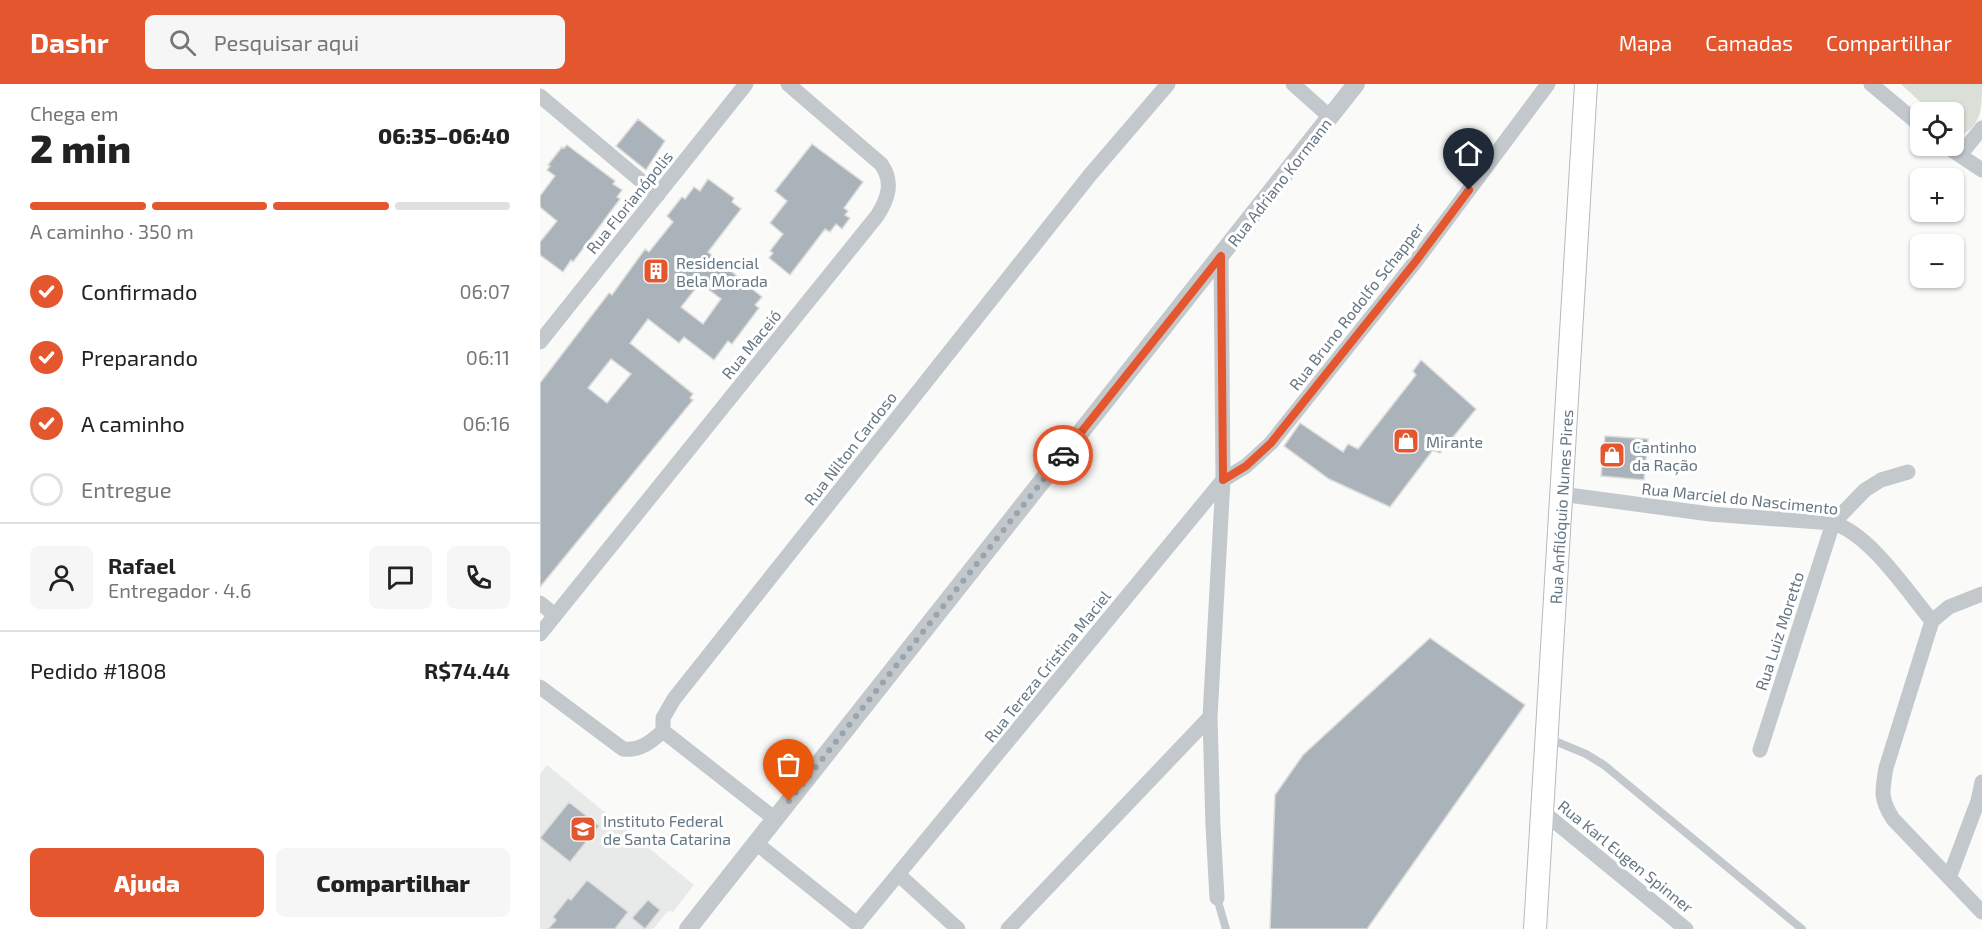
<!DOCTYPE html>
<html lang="pt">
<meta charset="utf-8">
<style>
:root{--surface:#fff;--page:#f6f6f6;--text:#222;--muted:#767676;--line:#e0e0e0;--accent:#e4572e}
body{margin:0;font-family:"Exo 2",sans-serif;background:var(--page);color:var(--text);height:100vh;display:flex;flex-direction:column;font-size:22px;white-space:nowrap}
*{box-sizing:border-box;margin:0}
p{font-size:20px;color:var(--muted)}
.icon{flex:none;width:33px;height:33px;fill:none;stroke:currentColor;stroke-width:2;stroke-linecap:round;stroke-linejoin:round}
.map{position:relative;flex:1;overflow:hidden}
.drawer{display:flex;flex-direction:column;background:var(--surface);width:540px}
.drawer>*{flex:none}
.fabs{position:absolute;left:1370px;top:18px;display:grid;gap:12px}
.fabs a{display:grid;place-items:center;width:54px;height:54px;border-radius:9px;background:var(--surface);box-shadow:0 2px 4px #0004;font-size:30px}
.pin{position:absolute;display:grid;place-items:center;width:51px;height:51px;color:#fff;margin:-62px -26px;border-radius:50% 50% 50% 0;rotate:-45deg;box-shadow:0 0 6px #0007}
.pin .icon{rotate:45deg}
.courier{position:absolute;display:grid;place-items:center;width:60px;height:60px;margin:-30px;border:4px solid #e4572e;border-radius:50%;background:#fff;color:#222;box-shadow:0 2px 8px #0007}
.overview em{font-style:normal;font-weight:800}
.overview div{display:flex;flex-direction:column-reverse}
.overview{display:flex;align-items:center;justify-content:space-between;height:102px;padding:0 30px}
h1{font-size:39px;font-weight:800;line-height:45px}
.bar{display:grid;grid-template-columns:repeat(4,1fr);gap:9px 6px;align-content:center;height:72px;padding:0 30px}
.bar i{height:8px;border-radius:4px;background:var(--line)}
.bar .on{background:var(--accent)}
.bar p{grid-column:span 4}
.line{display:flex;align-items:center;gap:15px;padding:0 30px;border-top:2px solid var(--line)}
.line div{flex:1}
.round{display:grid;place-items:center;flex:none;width:63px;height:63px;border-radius:9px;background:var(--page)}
ol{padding:0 30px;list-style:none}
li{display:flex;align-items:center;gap:18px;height:66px}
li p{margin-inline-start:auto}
li .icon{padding:6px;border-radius:50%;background:var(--accent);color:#fff;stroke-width:4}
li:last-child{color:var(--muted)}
li i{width:33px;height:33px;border:3px solid var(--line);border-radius:50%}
.button{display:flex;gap:12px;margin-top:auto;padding:12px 30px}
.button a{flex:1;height:69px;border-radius:9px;background:var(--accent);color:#fff;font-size:24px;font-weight:800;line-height:69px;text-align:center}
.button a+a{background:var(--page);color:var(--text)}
header{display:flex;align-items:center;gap:36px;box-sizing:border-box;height:84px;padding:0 30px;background:var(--accent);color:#fff}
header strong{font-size:28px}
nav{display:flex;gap:33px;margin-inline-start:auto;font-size:21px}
.search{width:420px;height:54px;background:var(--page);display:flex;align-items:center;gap:15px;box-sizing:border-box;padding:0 21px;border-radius:9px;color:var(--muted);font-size:22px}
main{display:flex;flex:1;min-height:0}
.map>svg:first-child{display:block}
.built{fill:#e8e9e9}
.green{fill:#dadfd7}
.building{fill:#aab3b9;stroke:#dcdcda;stroke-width:1.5;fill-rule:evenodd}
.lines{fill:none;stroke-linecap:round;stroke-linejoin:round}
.primary-casing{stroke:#b5babe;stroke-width:24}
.service{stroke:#c3c8cc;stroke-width:8}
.minor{stroke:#c3c8cc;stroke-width:15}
.tertiary{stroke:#c3c8cc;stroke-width:18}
.primary{stroke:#fff;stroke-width:22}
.done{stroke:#99a4ac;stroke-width:6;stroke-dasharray:0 10.8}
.route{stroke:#e4572e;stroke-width:8}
.labels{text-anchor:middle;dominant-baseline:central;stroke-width:6;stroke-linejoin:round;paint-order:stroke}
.street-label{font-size:16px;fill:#657683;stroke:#fff}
.poi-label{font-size:16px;fill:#657683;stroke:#fff;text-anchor:start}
</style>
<header>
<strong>Dashr</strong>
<div class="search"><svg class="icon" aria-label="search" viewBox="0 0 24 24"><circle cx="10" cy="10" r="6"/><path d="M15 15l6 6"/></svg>Pesquisar aqui</div>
<nav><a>Mapa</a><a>Camadas</a><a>Compartilhar</a></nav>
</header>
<main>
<section class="drawer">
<div class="overview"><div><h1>2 min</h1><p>Chega em</p></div><em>06:35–06:40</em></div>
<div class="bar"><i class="on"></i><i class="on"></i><i class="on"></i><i></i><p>A caminho · 350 m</p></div>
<ol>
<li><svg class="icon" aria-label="check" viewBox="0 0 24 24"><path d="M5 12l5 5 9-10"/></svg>Confirmado<p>06:07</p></li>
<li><svg class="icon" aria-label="check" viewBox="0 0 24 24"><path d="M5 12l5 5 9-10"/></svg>Preparando<p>06:11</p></li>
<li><svg class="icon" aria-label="check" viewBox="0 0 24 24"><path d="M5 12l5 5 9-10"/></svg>A caminho<p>06:16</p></li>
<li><i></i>Entregue</li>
</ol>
<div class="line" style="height:108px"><a class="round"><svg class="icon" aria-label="person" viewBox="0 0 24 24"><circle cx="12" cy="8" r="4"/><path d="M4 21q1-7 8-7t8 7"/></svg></a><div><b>Rafael</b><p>Entregador · 4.6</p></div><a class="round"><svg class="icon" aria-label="chat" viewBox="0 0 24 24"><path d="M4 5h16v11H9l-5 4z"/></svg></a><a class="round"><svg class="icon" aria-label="phone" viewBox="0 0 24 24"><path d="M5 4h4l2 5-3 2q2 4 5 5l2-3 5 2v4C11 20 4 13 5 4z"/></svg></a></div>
<div class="line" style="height:78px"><div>Pedido #1808</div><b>R$74.44</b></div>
<div class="button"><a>Ajuda</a><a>Compartilhar</a></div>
</section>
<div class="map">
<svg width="1442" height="845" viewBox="0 0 1442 845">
<rect width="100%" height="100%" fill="#fafaf8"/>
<!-- built -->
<path class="built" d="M7 681 154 801 133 828 128 827 113 845H0V690Z"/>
<!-- green -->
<path class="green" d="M1361 0H1442C1442 24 1442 41 1420 52L1413 48V28H1391Z"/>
<!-- building -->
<path class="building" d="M98 35 125 57 106 86 76 62Z
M272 60 323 98 304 124 308 127 305 131 310 134 302 145 296 140 290 148 285 145 250 191 229 174 233 169 230 167 243 150 230 139 247 117 235 107Z
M27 61 75 97 73 100 82 106 77 113 80 115 33 178 31 176 23 188 0 171V158L17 137 0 123V112L15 92 7 86 10 82 8 81 22 63 24 64Z
M168 95 194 114 192 118 201 125 168 168 222 213 215 221 219 224 192 260 188 257 174 276 144 253 139 259 108 235 90 259 153 310 150 314 153 316 0 503V299L69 209 72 211 105 165 109 168 133 138 127 132 142 113 145 115 154 103 160 107ZM160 199 181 215 163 240 141 223ZM71 275 91 290 67 319 48 304Z
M881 276 936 325 900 369 893 366 850 423 789 395 744 362 760 339 803 368 808 360 818 365 876 291 873 287Z
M1065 352 1108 355 1104 396 1061 392Z
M890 554 985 621 827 845H730L735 711 763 671Z
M29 718 59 742 30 778 0 754Z
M47 796 88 828 75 845H8L16 836 13 833 28 814 31 816Z
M108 816 120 826 105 845 92 834Z"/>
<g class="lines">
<!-- primary casing -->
<g class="primary-casing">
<g id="primary">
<path id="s1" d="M995 845 1046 0"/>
</g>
</g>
<!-- service -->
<path class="service" d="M1010 655 1046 670 1064 681 1262 845
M677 814 686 845"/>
<!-- minor -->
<path class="minor" d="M753 0 790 33
M1331 0 1380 41
M0 12 118 111
M1406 62 1442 86
M1420 71 1442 44
M0 258 206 0
M1021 410 1170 430 1293 439C1330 450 1367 507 1392 537L1346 684C1342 707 1340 715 1353 735L1442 828
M0 519 15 531
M1392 537 1409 523 1442 510
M0 550 337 132C348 115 354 98 341 80L248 0
M0 603 83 665C100 667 111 658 123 647
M123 647V634L134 615 550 91 628 0
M123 647 235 735
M1220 666 1293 439 1325 406 1341 396 1368 388
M1002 727 1146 845
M216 759 317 840 683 396 706 382 731 359 876 177 1008 0
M359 791 418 845
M1409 794 1438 717 1442 698
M677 814 673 742 670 633 683 396 681 172
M468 845 670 633"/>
<!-- tertiary -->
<path class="tertiary" d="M148 845 816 0"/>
<!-- primary -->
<use href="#primary" class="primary"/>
</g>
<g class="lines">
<!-- done -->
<path class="done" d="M249 717 523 371"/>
<!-- route -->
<path class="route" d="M523 371 681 172 683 396 706 382 731 359 876 177 929 106"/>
</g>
<!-- icons -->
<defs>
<g id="building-square" transform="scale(1.35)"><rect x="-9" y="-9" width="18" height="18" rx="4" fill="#e4572e" stroke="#fff"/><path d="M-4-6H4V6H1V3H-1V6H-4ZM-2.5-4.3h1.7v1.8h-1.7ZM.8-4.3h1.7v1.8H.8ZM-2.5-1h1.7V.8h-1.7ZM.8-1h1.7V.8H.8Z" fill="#fff"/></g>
<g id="shop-square" transform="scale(1.35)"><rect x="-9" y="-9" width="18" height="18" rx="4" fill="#e4572e" stroke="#fff"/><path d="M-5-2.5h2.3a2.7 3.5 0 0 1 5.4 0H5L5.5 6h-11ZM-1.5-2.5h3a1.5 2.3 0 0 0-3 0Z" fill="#fff"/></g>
<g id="university-square" transform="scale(1.35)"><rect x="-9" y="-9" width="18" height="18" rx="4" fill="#e4572e" stroke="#fff"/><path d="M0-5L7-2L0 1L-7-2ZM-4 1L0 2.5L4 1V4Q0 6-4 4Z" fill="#fff"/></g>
</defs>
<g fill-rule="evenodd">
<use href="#building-square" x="116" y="187"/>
<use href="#shop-square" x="866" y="357"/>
<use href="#shop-square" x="1072" y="371"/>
<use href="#university-square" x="43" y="745"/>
</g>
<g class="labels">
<!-- street labels -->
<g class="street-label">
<text transform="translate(739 98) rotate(-52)">Rua Adriano Kormann</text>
<text transform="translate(89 118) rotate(-51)">Rua Florianópolis</text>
<text transform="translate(816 222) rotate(-52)">Rua Bruno Rodolfo Schapper</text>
<text transform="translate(211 260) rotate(-51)">Rua Maceió</text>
<text transform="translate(310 364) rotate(-52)">Rua Nilton Cardoso</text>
<text transform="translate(1200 414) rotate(6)">Rua Marciel do Nascimento</text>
<text stroke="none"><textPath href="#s1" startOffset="423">Rua Anfilóquio Nunes Pires</textPath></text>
<text transform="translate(1239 547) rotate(-72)">Rua Luiz Moretto</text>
<text transform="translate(507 582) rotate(-51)">Rua Tereza Cristina Maciel</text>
<text transform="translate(1086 772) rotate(39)">Rua Karl Eugen Spinner</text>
</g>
<!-- poi labels -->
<g class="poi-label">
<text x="136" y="178">Residencial<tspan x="136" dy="18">Bela Morada</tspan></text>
<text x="886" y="357">Mirante</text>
<text x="1092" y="362">Cantinho<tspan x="1092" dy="18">da Ração</tspan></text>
<text x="63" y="736">Instituto Federal<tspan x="63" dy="18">de Santa Catarina</tspan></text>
</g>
</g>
</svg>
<div class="fabs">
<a><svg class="icon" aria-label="locate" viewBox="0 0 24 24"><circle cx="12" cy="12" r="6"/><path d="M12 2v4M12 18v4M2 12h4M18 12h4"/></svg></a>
<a>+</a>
<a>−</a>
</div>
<div class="pin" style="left:249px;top:717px;background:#ea580c"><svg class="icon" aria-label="bag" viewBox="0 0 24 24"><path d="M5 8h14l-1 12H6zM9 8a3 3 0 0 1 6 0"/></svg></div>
<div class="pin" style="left:929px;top:106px;background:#1f2937"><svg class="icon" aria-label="home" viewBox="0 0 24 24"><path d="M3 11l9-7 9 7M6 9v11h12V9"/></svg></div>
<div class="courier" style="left:523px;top:371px"><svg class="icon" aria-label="car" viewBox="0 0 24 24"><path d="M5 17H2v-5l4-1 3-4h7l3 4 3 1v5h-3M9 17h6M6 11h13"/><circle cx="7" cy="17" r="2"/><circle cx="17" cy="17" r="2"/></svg></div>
</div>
</main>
